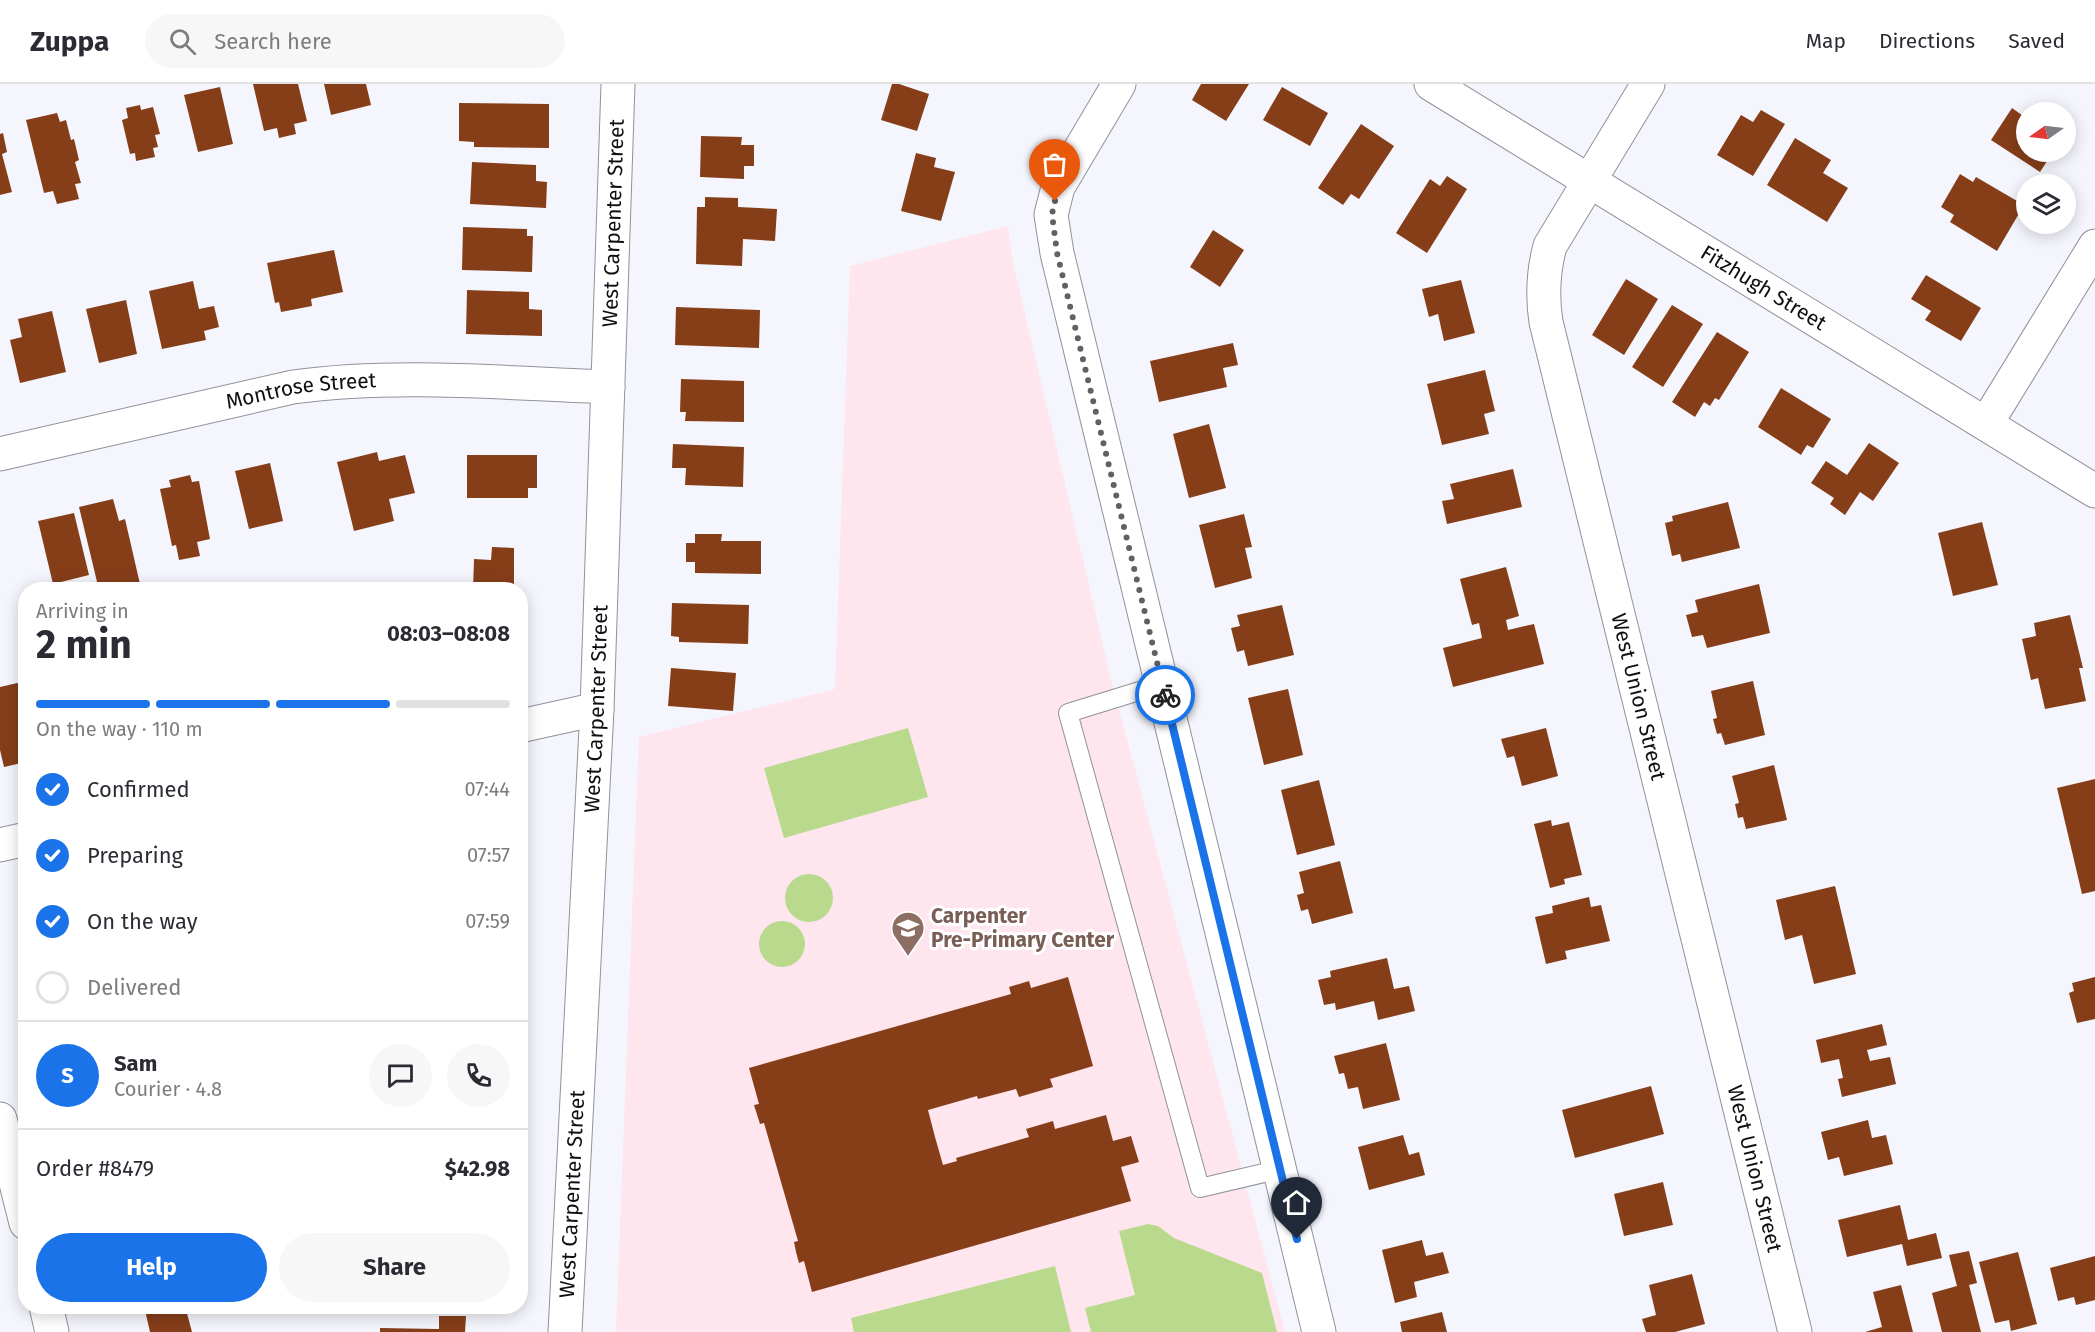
<!DOCTYPE html>
<meta charset="utf-8">
<style>
:root{--surface:#fff;--page:#f7f7f7;--text:#2b2b33;--muted:#7c7c81;--line:#e1e1e2;--accent:#1a73e8}
body{margin:0;font-family:"Fira Sans",sans-serif;background:var(--page);color:var(--text);height:100vh;display:flex;flex-direction:column;font-size:22px;white-space:nowrap}
*{box-sizing:border-box;margin:0}
p{font-size:20px;color:var(--muted)}
.icon{flex:none;width:33px;height:33px;fill:none;stroke:currentColor;stroke-width:2;stroke-linecap:round;stroke-linejoin:round}
.map{position:relative;flex:1;overflow:hidden}
.details{position:absolute;left:18px;top:498px;width:510px;height:732px;display:flex;flex-direction:column;background:var(--surface);border-radius:24px;box-shadow:0 3px 15px #0003}
.details>*{flex:none}
.needle{width:39px;rotate:256deg}
.tools{position:absolute;left:2016px;top:18px;display:grid;gap:12px}
.tools a{display:grid;place-items:center;width:60px;height:60px;border-radius:50%;background:var(--surface);box-shadow:0 3px 15px #0003;font-size:30px}
.pin{position:absolute;display:grid;place-items:center;width:51px;height:51px;color:#fff;margin:-62px -26px;border-radius:50% 50% 50% 0;rotate:-45deg;box-shadow:0 0 6px #0007}
.pin .icon{rotate:45deg}
.courier{position:absolute;display:grid;place-items:center;width:60px;height:60px;margin:-30px;border:4px solid #1a73e8;border-radius:50%;background:#fff;color:#222;box-shadow:0 2px 8px #0007}
.overview em{font-style:normal;font-weight:700}
.overview div{display:flex;flex-direction:column-reverse}
.overview{display:flex;align-items:center;justify-content:space-between;height:102px;padding:0 18px}
h1{font-size:39px;font-weight:700;line-height:45px}
.bar{display:grid;grid-template-columns:repeat(4,1fr);gap:9px 6px;align-content:center;height:72px;padding:0 18px}
.bar i{height:8px;border-radius:4px;background:var(--line)}
.bar .current{background:var(--accent)}
.bar p{grid-column:span 4}
.line{display:flex;align-items:center;gap:15px;padding:0 18px;border-top:2px solid var(--line)}
.line div{flex:1}
.round{display:grid;place-items:center;flex:none;width:63px;height:63px;border-radius:32px;background:var(--page)}
ol{padding:0 18px;list-style:none}
li{display:flex;align-items:center;gap:18px;height:66px}
li p{margin-inline-start:auto}
li .icon{padding:6px;border-radius:50%;background:var(--accent);color:#fff;stroke-width:4}
li:last-child{color:var(--muted)}
li i{width:33px;height:33px;border:3px solid var(--line);border-radius:50%}
.primary-button{display:flex;gap:12px;margin-top:auto;padding:12px 18px}
.primary-button a{flex:1;height:69px;border-radius:36px;background:var(--accent);color:#fff;font-size:24px;font-weight:700;line-height:69px;text-align:center}
.primary-button a+a{background:var(--page);color:var(--text)}
header{display:flex;align-items:center;gap:36px;box-sizing:border-box;height:84px;padding:0 30px;background:var(--surface);border-bottom:2px solid var(--line)}
header strong{font-size:28px}
nav{display:flex;gap:33px;margin-inline-start:auto;font-size:21px}
.search{width:420px;height:54px;background:var(--page);display:flex;align-items:center;gap:15px;box-sizing:border-box;padding:0 21px;border-radius:33px;color:var(--muted);font-size:22px}
.map>svg:first-child{display:block}
.education{fill:#fee5ee}
.green{fill:#b9da8d}
.building{fill:#863e19}
.lines{fill:none;stroke-linecap:round;stroke-linejoin:round}
.service-casing{stroke:#90919c;stroke-width:20}
.minor-casing{stroke:#90919c;stroke-width:35}
.service{stroke:#fff;stroke-width:18}
.minor{stroke:#fff;stroke-width:33}
.done{stroke:#606065;stroke-width:6;stroke-dasharray:0 10.8}
.route{stroke:#1a73e8;stroke-width:8}
.labels{text-anchor:middle;dominant-baseline:central;stroke-width:6;stroke-linejoin:round;paint-order:stroke}
.street-label{font-size:21px;fill:#0f0f13;stroke:#fff}
.education-label{font-size:21px;font-weight:bold;fill:#785e54;stroke:#fff;text-anchor:start}
</style>
<header>
<strong>Zuppa</strong>
<div class="search"><svg class="icon" aria-label="search" viewBox="0 0 24 24"><circle cx="10" cy="10" r="6"/><path d="M15 15l6 6"/></svg>Search here</div>
<nav><a>Map</a><a>Directions</a><a>Saved</a></nav>
</header>
<div class="map">
<svg width="2095" height="1248" viewBox="0 0 2095 1248">
<rect width="100%" height="100%" fill="#f5f6fd"/>
<!-- education -->
<path class="education" d="M1008 142 1013 179 1111 595 1285 1248H616L639 653 835 605 850 182Z"/>
<!-- green -->
<path class="green" d="M908 644 928 713 784 754 764 684Z
M785 814a24 24 0 1 1 48 0a24 24 0 1 1-48 0Z
M759 860a23 23 0 1 1 46 0a23 23 0 1 1-46 0Z
M1148 1140 1158 1142 1174 1154 1262 1189 1277 1248H1091L1085 1224 1135 1211 1119 1147Z
M1055 1182 1071 1248H854L851 1234Z"/>
<!-- building -->
<path class="building" d="M253 0H298L307 37 294 40 296 50 279 54 277 44 264 47Z
M324 0H366L371 21 331 31Z
M892 0H899L929 10 917 47 881 36Z
M1201 0H1249L1226 37 1192 16Z
M220 3 233 60 198 68 184 11Z
M1282 3 1328 29 1310 62 1263 36Z
M459 19 549 20V64L474 63V58L459 57Z
M140 21 141 26 153 23 160 50 155 51 158 63 153 64 155 73 136 77 135 69 130 70 122 36 128 34 126 24Z
M2012 24 2026 34V68H2053L2040 88 1991 56Z
M1761 26 1785 40 1753 92 1717 71 1741 31 1753 38Z
M57 29 60 38 66 36 71 56 74 55 79 76 75 78 81 99 75 100 79 115 57 120 53 107 44 109 26 36Z
M1361 40 1394 62 1359 115 1351 110 1343 121 1318 104Z
M3 49 7 68 2 70 12 108 0 111V50Z
M701 52 742 53 741 61H754V82H744V95L700 93Z
M1795 54 1831 76 1823 89 1848 104 1827 138 1767 101Z
M916 69 936 74 934 83 955 88 941 137 901 127Z
M472 78 536 81V97L547 98 546 124 470 120Z
M1960 90 1973 98 1976 93 2024 121 1997 167 1950 138 1954 131 1941 123Z
M1447 92 1467 105 1427 169 1396 149 1430 95 1440 102Z
M705 113 738 114V123L777 125 775 157 743 155 742 182 696 180 697 123H705Z
M463 143 527 145V152H533L532 188 462 186Z
M1213 146 1244 166 1220 203 1190 183Z
M334 166 343 208 311 215 312 222 281 228 279 218 275 219 267 179Z
M1926 191 1981 224 1961 257 1925 236 1931 227 1911 215Z
M1626 195 1658 215 1624 271 1592 251Z
M1461 196 1475 249 1444 257 1438 230 1429 233 1422 205Z
M193 197 199 225 214 222 219 243 204 247 206 256 162 265 149 207Z
M467 206 529 208V225L542 226V252L466 250Z
M126 216 137 270 99 279 86 225Z
M1672 221 1703 240 1663 303 1632 283Z
M676 223 760 226 759 264 675 261Z
M52 227 66 288 20 299 10 256 22 253 18 235Z
M1717 248 1749 268 1719 316 1715 314 1710 322 1704 318 1695 333 1672 318Z
M1233 259 1238 281 1223 284 1227 303 1159 318 1150 277Z
M1485 286 1495 327 1484 330 1489 350 1442 361 1427 300Z
M681 295 744 297V338L685 337 686 328H680Z
M1781 304 1831 335 1813 364 1807 361 1801 371 1758 343Z
M1209 340 1226 404 1189 414 1173 350Z
M1869 359 1899 379 1873 417 1860 408 1845 431 1830 420 1834 414 1811 399 1826 377 1847 391Z
M673 360 744 363 743 403 685 401 686 384H672Z
M377 368 379 377 405 371 415 409 389 415 394 437 354 447 337 378Z
M467 371H537V404H528V414H467Z
M270 379 283 437 249 445 235 387Z
M1513 385 1522 423 1447 440 1442 417 1454 415 1450 400Z
M190 391 192 398 199 397 210 455 197 458 200 472 179 476 176 461 172 462 160 405 171 403 169 396Z
M113 415 119 437 125 435 140 500 116 506H99L79 423Z
M1728 418 1740 464 1682 478 1680 470 1672 472 1665 439 1673 437 1672 432Z
M74 429 89 491 53 500 38 437Z
M1244 430 1252 463 1245 464 1252 494 1215 504 1199 441Z
M1982 438 1998 501 1953 512 1938 449Z
M695 450H722L721 457H761V490L695 489V478H686V459H695Z
M492 463 514 464V506H473L474 475 491 476Z
M1506 483 1519 532 1506 536 1508 546 1534 540 1544 580 1453 603 1443 564 1482 554 1479 539 1472 541 1460 495Z
M1759 500 1770 549 1707 564 1703 551 1692 553 1686 531 1698 528 1695 516Z
M672 519 749 521 748 560 679 558V553L671 552Z
M1282 521 1294 571 1248 582 1244 566 1237 568 1231 544 1240 542 1237 531Z
M2070 531 2083 584H2079L2086 617 2045 625 2038 594 2031 596 2022 555 2036 552 2034 539Z
M671 584 736 589 733 627 668 622Z
M26 597V678L4 683 0 666V603Z
M1753 597 1765 651 1725 661 1721 649 1717 650 1713 635 1717 634 1711 607Z
M1288 605 1303 671 1264 681 1248 614Z
M1546 644 1558 692 1522 702 1514 672 1507 674 1501 655Z
M1774 681 1787 736 1746 745 1743 733 1738 734 1735 720 1739 719 1732 692Z
M2095 695V807L2082 810 2057 704Z
M1319 696 1335 761 1297 771 1281 706Z
M1551 736 1552 742 1569 738 1582 791 1564 795 1565 800 1550 804 1534 740Z
M1340 777 1353 829 1312 840 1308 825 1301 827 1297 811 1304 809 1299 788Z
M1835 802 1856 890 1814 900 1802 851 1785 856 1776 816Z
M1589 813 1591 823 1601 821 1610 857 1565 867 1567 875 1546 880 1535 833 1553 829 1552 822Z
M1387 874 1394 905 1409 902 1415 927 1378 936 1374 917 1336 926 1335 919 1324 921 1318 896 1331 893 1330 887Z
M1068 893 1093 982 1050 995 1053 1003 1019 1013 1016 1005 978 1015 977 1012 928 1026 935 1053 943 1081 957 1077 956 1074 1029 1053 1026 1045 1053 1037 1055 1045 1106 1031 1113 1057 1131 1052 1139 1078 1121 1083 1131 1117 812 1208 804 1177 799 1179 796 1168 794 1158 798 1157 764 1039 760 1040 754 1021 759 1020 749 984 1011 910 1009 903 1029 897 1031 904Z
M2095 893V935L2077 939 2069 909 2074 907 2072 899Z
M1882 940 1887 961 1867 966 1870 977 1890 973 1896 1000 1842 1013 1838 995 1843 994 1839 975 1821 979 1816 956Z
M1386 959 1400 1016 1363 1025 1358 1003 1348 1005 1344 989 1339 990 1334 972Z
M1651 1002 1664 1050 1575 1074 1562 1026Z
M1868 1036 1872 1054 1886 1051 1893 1080 1844 1092 1839 1073 1828 1076 1821 1048Z
M1403 1051 1409 1071 1419 1068 1425 1091 1369 1106 1358 1063Z
M1663 1098 1673 1141 1624 1152 1614 1110Z
M1900 1121 1908 1156 1936 1149 1942 1174 1907 1182 1902 1160 1847 1173 1838 1136Z
M1422 1156 1426 1172 1443 1168 1449 1189 1414 1198 1417 1213 1395 1219 1382 1166Z
M1969 1167 1977 1199 1969 1201 1981 1248H1942L1932 1209 1957 1202 1949 1171Z
M2018 1168 2037 1240 2011 1247 2009 1236 1995 1239 1979 1178Z
M2095 1172V1216L2076 1221 2074 1213 2058 1217 2050 1184Z
M1692 1190 1705 1240 1675 1248H1646L1642 1235 1656 1231 1649 1201Z
M1901 1201 1913 1248H1865L1882 1243 1873 1208Z
M144 1222H185L192 1248H150Z
M1442 1228 1447 1248H1402L1400 1238Z
M439 1232H466L465 1248H380V1244L439 1245Z"/>
<g class="lines">
<!-- service casing -->
<g class="service-casing">
<path id="service" d="M1162 600 1068 629 1200 1104 1281 1085"/>
</g>
<!-- minor casing -->
<g class="minor-casing">
<g id="minor">
<path d="M1119 0 1058 103 1051 131 1057 169 1319 1248"/>
<path id="s1" d="M1431 0 2095 407"/>
<path id="s2" d="M1648 0 1550 162C1543 188 1542 212 1546 238L1795 1248"/>
<path d="M1986 340 2095 162"/>
<path id="s3" d="M0 370 293 303C397 289 503 299 608 303"/>
<path d="M520 642 597 625"/>
<path d="M0 761 26 755"/>
<path d="M0 1035 26 1139"/>
<path d="M46 1222 52 1248"/>
<path id="s4" d="M565 1248 597 625 618 0"/>
</g>
</g>
<!-- service -->
<use href="#service" class="service"/>
<!-- minor -->
<use href="#minor" class="minor"/>
</g>
<g class="lines">
<!-- done -->
<path class="done" d="M1055 117 1052 130 1057 169 1165 611"/>
<!-- route -->
<path class="route" d="M1165 611 1297 1155"/>
</g>
<!-- icons -->
<defs>
<g id="school-pin" transform="scale(1.725)"><path d="M0 17L-7.5 6A9.5 9.5 0 1 1 7.5 6Z" fill="#8d6e63" stroke="#fff"/><path d="M0-5L7-2L0 1L-7-2ZM-4 1L0 2.5L4 1V4Q0 6-4 4Z" fill="#fff"/></g>
</defs>
<g fill-rule="evenodd">
<use href="#school-pin" x="908" y="844"/>
</g>
<g class="labels">
<!-- street labels -->
<g class="street-label">
<text stroke="none"><textPath href="#s4" startOffset="1110">West Carpenter Street</textPath></text>
<text stroke="none"><textPath href="#s1" startOffset="390">Fitzhugh Street</textPath></text>
<text stroke="none"><textPath href="#s3" startOffset="308">Montrose Street</textPath></text>
<text stroke="none"><textPath href="#s2" startOffset="652">West Union Street</textPath></text>
<text stroke="none"><textPath href="#s4" startOffset="624">West Carpenter Street</textPath></text>
<text stroke="none"><textPath href="#s2" startOffset="1138">West Union Street</textPath></text>
<text stroke="none"><textPath href="#s4" startOffset="138">West Carpenter Street</textPath></text>
</g>
<!-- education labels -->
<g class="education-label">
<text x="931" y="832">Carpenter<tspan x="931" dy="24">Pre-Primary Center</tspan></text>
</g>
</g>
</svg>
<div class="tools">
<a><svg class="needle" viewBox="-14 -14 28 28"><path d="M0-13l5 13h-10z" fill="#e53935"/><path d="M0 13l5-13h-10z" fill="#7c7c81"/></svg></a>
<a><svg class="icon" aria-label="layers" viewBox="0 0 24 24"><path d="M12 4l9 5-9 5-9-5zM3 14l9 5 9-5"/></svg></a>
</div>
<div class="pin" style="left:1055px;top:117px;background:#ea580c"><svg class="icon" aria-label="bag" viewBox="0 0 24 24"><path d="M5 8h14l-1 12H6zM9 8a3 3 0 0 1 6 0"/></svg></div>
<div class="pin" style="left:1297px;top:1155px;background:#1f2937"><svg class="icon" aria-label="home" viewBox="0 0 24 24"><path d="M3 11l9-7 9 7M6 9v11h12V9"/></svg></div>
<div class="courier" style="left:1165px;top:611px"><svg class="icon" aria-label="bike" viewBox="0 0 24 24"><circle cx="6" cy="16" r="4"/><circle cx="18" cy="16" r="4"/><path d="M6 16l4-8h5l3 8M10 8l3 8H6M13 5h3"/></svg></div>
<section class="details">
<div class="overview"><div><h1>2 min</h1><p>Arriving in</p></div><em>08:03–08:08</em></div>
<div class="bar"><i class="current"></i><i class="current"></i><i class="current"></i><i></i><p>On the way · 110 m</p></div>
<ol>
<li><svg class="icon" aria-label="check" viewBox="0 0 24 24"><path d="M5 12l5 5 9-10"/></svg>Confirmed<p>07:44</p></li>
<li><svg class="icon" aria-label="check" viewBox="0 0 24 24"><path d="M5 12l5 5 9-10"/></svg>Preparing<p>07:57</p></li>
<li><svg class="icon" aria-label="check" viewBox="0 0 24 24"><path d="M5 12l5 5 9-10"/></svg>On the way<p>07:59</p></li>
<li><i></i>Delivered</li>
</ol>
<div class="line" style="height:108px"><b class="round" style="background:var(--accent);color:#fff">S</b><div><b>Sam</b><p>Courier · 4.8</p></div><a class="round"><svg class="icon" aria-label="chat" viewBox="0 0 24 24"><path d="M4 5h16v11H9l-5 4z"/></svg></a><a class="round"><svg class="icon" aria-label="phone" viewBox="0 0 24 24"><path d="M5 4h4l2 5-3 2q2 4 5 5l2-3 5 2v4C11 20 4 13 5 4z"/></svg></a></div>
<div class="line" style="height:78px"><div>Order #8479</div><b>$42.98</b></div>
<div class="primary-button"><a>Help</a><a>Share</a></div>
</section>
</div>
